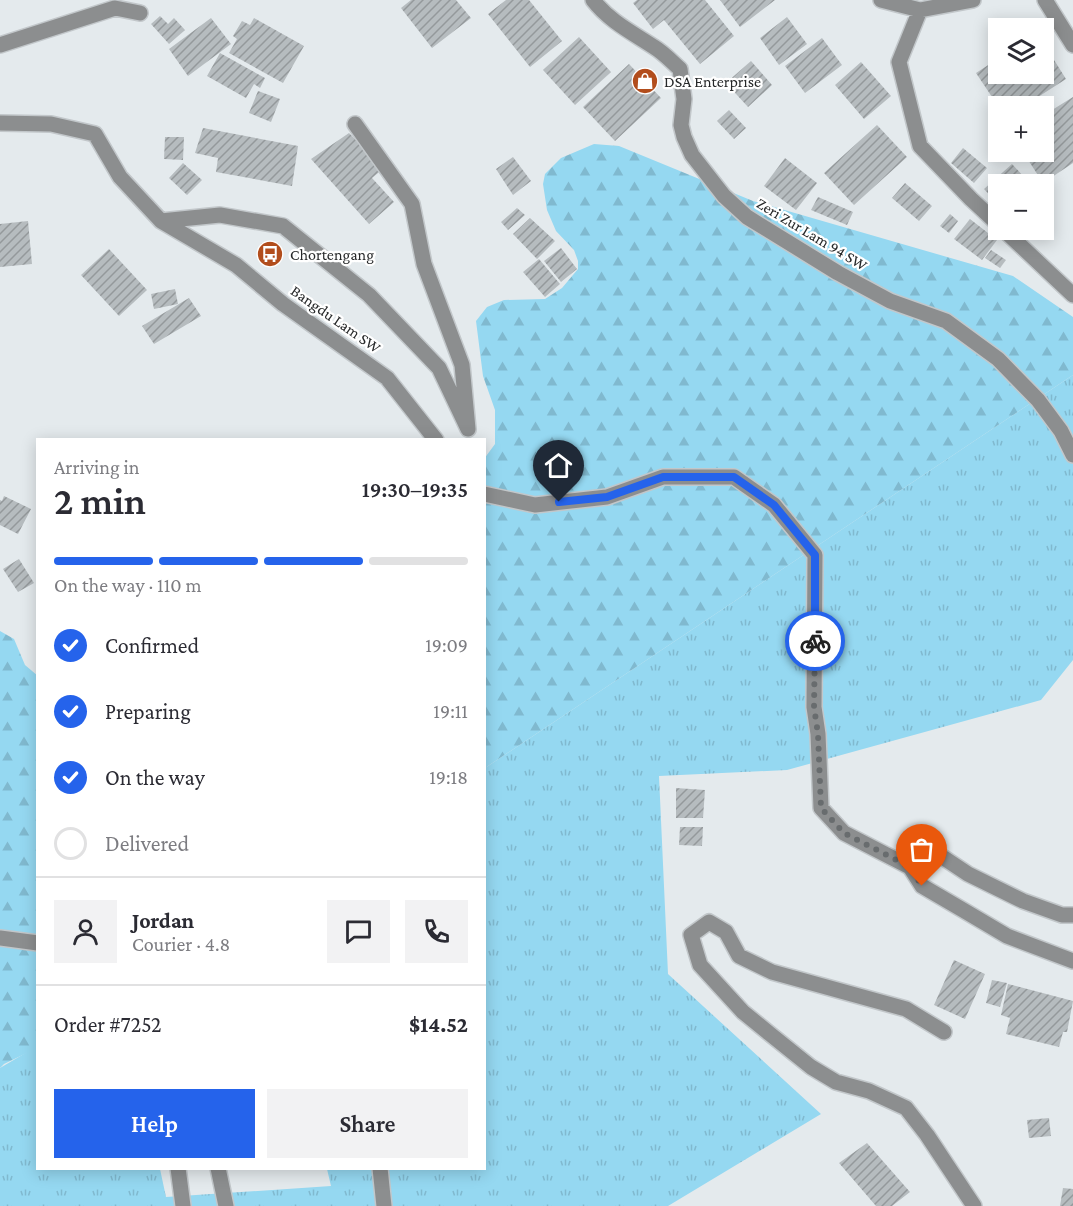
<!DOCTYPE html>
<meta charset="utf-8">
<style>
:root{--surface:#fff;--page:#f2f2f3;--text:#2b2b33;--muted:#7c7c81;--line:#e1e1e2;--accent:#2563eb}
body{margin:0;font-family:"Crimson Pro",serif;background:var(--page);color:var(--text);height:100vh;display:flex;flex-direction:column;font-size:22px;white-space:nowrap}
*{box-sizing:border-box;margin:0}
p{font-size:20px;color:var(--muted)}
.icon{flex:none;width:33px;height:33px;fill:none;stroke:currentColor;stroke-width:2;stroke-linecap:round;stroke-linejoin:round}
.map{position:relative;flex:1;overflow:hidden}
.side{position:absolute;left:36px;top:438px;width:450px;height:732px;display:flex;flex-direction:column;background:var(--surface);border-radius:0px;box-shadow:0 3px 15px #0003}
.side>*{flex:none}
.tools{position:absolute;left:988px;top:18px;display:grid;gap:12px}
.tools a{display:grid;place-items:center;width:66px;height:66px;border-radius:0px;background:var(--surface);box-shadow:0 3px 15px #0003;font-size:30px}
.pin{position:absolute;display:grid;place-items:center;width:51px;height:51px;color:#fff;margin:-62px -26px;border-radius:50% 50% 50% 0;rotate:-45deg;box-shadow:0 0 6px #0007}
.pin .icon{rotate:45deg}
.courier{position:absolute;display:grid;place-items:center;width:60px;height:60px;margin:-30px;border:4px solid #2563eb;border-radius:50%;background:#fff;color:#222;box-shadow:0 2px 8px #0007}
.summary em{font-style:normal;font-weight:600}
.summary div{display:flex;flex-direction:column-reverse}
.summary{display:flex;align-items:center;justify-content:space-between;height:102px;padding:0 18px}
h1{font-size:39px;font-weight:600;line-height:45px}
.bar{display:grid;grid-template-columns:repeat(4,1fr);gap:9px 6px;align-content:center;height:72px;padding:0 18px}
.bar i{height:8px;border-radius:4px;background:var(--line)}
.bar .active{background:var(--accent)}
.bar p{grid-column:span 4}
.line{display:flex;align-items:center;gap:15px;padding:0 18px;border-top:2px solid var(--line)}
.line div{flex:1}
.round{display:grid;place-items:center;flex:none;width:63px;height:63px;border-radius:0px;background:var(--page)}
ol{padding:0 18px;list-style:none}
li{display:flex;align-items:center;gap:18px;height:66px}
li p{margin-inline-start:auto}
li .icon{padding:6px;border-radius:50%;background:var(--accent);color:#fff;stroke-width:4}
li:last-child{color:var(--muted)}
li i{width:33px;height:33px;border:3px solid var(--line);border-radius:50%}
.action{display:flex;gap:12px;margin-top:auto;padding:12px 18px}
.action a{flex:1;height:69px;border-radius:0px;background:var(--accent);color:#fff;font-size:24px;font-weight:600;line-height:69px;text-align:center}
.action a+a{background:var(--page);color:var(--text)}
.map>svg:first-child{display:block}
.grass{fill:url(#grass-tufts)}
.forest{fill:url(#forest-firs)}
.building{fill:url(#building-hatch)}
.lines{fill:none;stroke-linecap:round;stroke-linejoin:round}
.minor-casing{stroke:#c2c7ca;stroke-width:18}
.minor{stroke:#8c8e8f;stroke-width:15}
.done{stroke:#686c6e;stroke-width:6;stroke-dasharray:0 10.8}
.route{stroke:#2563eb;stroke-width:8}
.labels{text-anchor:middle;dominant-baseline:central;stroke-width:4.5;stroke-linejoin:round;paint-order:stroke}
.poi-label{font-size:16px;fill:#262829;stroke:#fff;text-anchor:start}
.street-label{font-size:16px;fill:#262829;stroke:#fff}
</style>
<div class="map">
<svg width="1073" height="1206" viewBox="0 0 1073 1206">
<defs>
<pattern id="grass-tufts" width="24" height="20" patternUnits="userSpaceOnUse" patternTransform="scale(1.5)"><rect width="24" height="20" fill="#95d8f1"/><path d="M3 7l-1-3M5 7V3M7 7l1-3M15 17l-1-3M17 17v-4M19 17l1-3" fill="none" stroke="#80b9cf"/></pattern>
<pattern id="forest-firs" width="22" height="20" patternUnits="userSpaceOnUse" patternTransform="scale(1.5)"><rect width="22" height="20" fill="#95d8f1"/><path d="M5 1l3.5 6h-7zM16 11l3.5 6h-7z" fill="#80b9cf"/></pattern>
<pattern id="building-hatch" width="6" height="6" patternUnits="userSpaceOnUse" patternTransform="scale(1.5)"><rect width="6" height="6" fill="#b6bcbf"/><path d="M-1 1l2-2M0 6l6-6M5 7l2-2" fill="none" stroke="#94999b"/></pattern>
</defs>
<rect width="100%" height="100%" fill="#e4eaed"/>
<!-- grass -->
<path class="grass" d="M1073 375V660L1041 700 787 770 659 776 668 974 821 1114 668 1206H0V1068L34 1048H37L38 1168 160 1169 166 1197 331 1186 327 1169 484 1168 485 768Z"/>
<!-- forest -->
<path class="forest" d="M594 144 619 146 753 201 1013 276 1073 317V375L485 768 484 459 495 444V410L483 376 476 321 487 307 504 300 545 299 562 288 578 269V261L574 250 556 231 547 210 543 184 545 174 561 158Z
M0 631 14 639 25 665 38 676 37 1048 4 1064 0 1068Z"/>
<!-- building -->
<path class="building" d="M411 0H456L471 18 432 48 401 8Z
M506 0H529L562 41 530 67 488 14Z
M637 0H705L734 36 700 64 664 20 653 29 633 3Z
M720 0H775L740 27Z
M160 16 168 24 174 18 185 30 169 44 151 24Z
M787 17 807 44 779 65 760 38Z
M211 18 231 44 188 76 169 49Z
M254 18 304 46 283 83 229 53 237 39 233 36 242 21 250 25Z
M579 37 611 72 575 105 543 70Z
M822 38 842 65 805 93 785 66Z
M1044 44 1066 79 1024 106H998L976 73 999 58V74H1044Z
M220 53 265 78 260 88 254 84 246 98 207 76Z
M751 61 772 85 748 107 726 83Z
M861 62 891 96 864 119 835 85Z
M629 64 661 98 615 141 583 107Z
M258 91 280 99 271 122 249 113Z
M1073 97V163L1043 183 1023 152H1044V115Z
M729 110 746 128 734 139 717 121Z
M877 125 907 157 854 205 824 173Z
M203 128 298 146 292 186 216 172 218 158 195 153Z
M349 133 384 168 372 178 394 202 369 224 311 159Z
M165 137H184L183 160 164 159Z
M963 148 987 168 974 183 951 163Z
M513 157 531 181 513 195 496 169Z
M785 158 817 183 796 210 764 186Z
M183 163 202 180 187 195 169 178Z
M1012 164 1025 178 1018 184H999V201L997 203 984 189Z
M905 183 932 206 919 221 892 198Z
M818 197 853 212 847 225 811 210Z
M517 208 525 215 508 230 501 222Z
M950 214 958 221 949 233 940 226Z
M530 218 555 241 537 259 513 234Z
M970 219 997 240 982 260 954 239Z
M28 221 32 264 0 267V224Z
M561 248 577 269 561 282 544 261Z
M109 249 147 290 119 316 81 275Z
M991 250 1006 260 1000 268 985 258Z
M539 259 560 284 545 297 523 272Z
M175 289 178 304 154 309 151 294Z
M189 298 201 316 154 344 142 326Z
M4 496 31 509 18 534 0 525V500L2 501Z
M19 559 34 583 18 592 3 569Z
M676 788 705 790 703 818H676Z
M680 827H703L702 846 679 845Z
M954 960 985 974 965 1019 934 1005Z
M992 980 1007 983 1000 1007 986 1003Z
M1008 984 1073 1001 1067 1032H1063L1059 1047 1006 1034 1010 1018 1001 1015Z
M1049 1118 1051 1136 1029 1138 1027 1120Z
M867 1143 910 1192 892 1206H876L839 1163Z
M1063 1188 1073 1189V1206H1060Z"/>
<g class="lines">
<!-- minor casing -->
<g class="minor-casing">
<path id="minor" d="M593 0C609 21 633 33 654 47 664 53 672 62 680 69L684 99 681 125 684 137 692 155 724 196 747 217 838 273 890 301 946 321 998 359 1038 400 1061 431 1073 455
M881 0 920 10 973 0
M1045 0 1073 45
M920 10 899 62 920 146 971 199 999 225
M0 45 115 8 140 13
M0 123 51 124 95 134 120 177 161 221 236 265 283 304 387 378 436 440
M161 221 220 215 283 226 369 295 439 368 468 429 462 365 424 264 412 204 355 124
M1004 230 1073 295
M484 494 535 505 607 497 663 477H734L774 505 815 555 814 707 818 734 821 808 844 833 910 867
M910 867 922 886 963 910 1007 936 1073 961
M910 867 918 854 944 858 968 874 1023 901 1062 915H1073
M0 938 38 943
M944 1032 906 1009 772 972 739 956 726 932 709 922 691 935 700 965 743 1012 770 1034 811 1067 836 1082 869 1091 906 1108 927 1135 974 1206
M178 1168 183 1206
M218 1168 226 1206
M380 1168 384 1206"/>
</g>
<!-- minor -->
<use href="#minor" class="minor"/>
</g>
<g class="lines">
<!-- done -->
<path class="done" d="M815 641 814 707 818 734 821 808 844 833 910 867 922 886"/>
<!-- route -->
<path class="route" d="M559 502 607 497 663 477H734L774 505 815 555V641"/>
</g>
<!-- icons -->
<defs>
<g id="shop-disc" transform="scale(1.35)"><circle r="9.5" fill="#b24d1c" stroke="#fff"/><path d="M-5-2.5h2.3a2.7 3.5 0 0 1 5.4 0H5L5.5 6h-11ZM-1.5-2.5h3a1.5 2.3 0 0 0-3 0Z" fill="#fff"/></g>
<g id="bus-disc" transform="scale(1.35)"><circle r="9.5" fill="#b24d1c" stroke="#fff"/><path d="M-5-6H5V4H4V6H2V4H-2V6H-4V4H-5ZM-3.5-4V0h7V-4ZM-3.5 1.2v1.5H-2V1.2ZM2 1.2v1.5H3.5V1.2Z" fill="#fff"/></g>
</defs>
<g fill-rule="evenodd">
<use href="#shop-disc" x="645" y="81"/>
<use href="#bus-disc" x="270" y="254"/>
</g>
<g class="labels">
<!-- poi labels -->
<g class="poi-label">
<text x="664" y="81">DSA Enterprise</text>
<text x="290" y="254">Chortengang</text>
</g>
<!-- street labels -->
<g class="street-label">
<text transform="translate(812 234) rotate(31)">Zeri Zur Lam 94 SW</text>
<text transform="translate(336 319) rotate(35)">Bangdu Lam SW</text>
</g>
</g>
</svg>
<div class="tools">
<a><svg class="icon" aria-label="layers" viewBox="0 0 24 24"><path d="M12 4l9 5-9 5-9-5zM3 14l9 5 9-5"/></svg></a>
<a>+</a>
<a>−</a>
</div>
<div class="pin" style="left:922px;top:886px;background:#ea580c"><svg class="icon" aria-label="bag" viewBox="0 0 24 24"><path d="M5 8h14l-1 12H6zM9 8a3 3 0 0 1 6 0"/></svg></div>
<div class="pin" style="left:559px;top:502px;background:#1f2937"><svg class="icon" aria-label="home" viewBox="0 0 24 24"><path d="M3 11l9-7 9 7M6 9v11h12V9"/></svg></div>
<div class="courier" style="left:815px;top:641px"><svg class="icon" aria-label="bike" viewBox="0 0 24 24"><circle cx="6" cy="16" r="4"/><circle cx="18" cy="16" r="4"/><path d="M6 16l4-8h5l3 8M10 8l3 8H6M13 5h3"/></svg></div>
<section class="side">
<div class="summary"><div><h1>2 min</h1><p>Arriving in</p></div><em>19:30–19:35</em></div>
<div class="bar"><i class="active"></i><i class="active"></i><i class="active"></i><i></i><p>On the way · 110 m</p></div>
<ol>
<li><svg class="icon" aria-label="check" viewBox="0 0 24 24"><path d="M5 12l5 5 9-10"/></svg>Confirmed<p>19:09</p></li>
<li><svg class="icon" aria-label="check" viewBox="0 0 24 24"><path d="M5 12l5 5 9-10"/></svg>Preparing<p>19:11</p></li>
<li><svg class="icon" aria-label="check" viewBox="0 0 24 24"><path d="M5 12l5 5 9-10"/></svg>On the way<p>19:18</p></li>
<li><i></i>Delivered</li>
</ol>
<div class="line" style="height:108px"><a class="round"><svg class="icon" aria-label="person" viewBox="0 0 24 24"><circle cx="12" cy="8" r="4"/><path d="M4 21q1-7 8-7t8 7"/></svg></a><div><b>Jordan</b><p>Courier · 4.8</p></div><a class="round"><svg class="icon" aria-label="chat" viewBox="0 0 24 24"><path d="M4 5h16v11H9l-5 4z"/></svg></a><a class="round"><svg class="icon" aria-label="phone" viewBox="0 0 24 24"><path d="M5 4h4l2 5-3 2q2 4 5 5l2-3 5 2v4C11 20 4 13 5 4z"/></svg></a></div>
<div class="line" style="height:78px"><div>Order #7252</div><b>$14.52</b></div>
<div class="action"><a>Help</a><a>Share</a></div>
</section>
</div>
